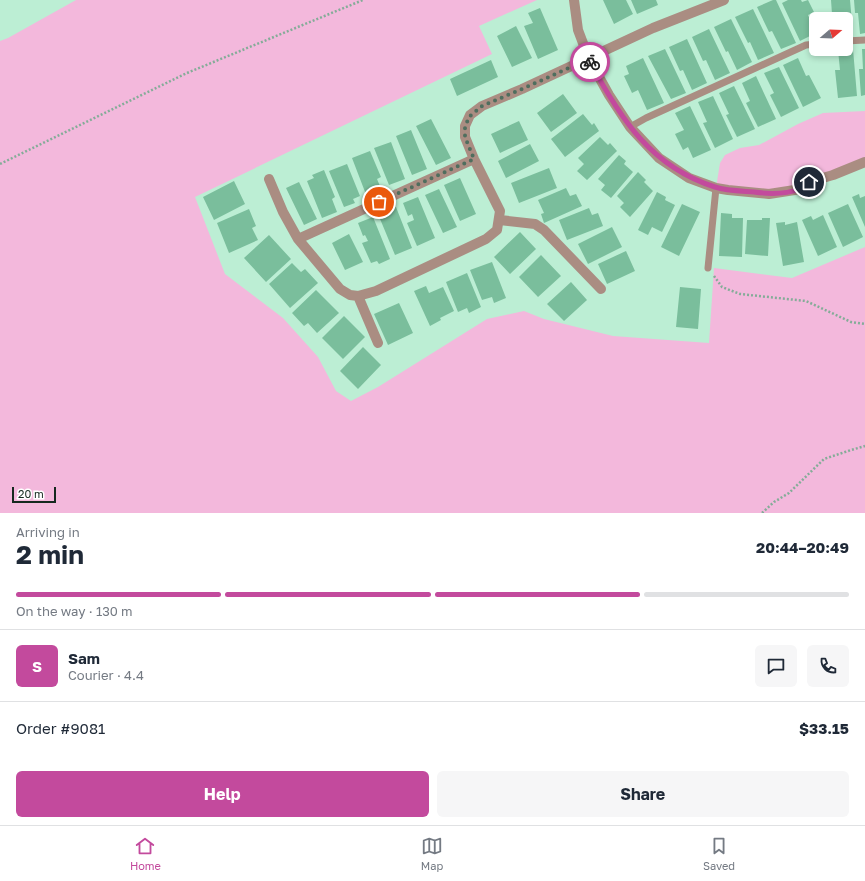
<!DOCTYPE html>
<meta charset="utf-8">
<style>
:root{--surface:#fff;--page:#f6f6f7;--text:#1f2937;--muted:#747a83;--line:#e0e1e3;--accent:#c34a9d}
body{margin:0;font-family:"Golos Text",sans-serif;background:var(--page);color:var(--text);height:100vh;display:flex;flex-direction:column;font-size:15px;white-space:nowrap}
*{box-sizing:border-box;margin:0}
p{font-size:13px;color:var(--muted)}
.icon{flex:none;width:22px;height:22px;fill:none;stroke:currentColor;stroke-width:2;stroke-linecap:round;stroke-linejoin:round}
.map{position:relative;height:513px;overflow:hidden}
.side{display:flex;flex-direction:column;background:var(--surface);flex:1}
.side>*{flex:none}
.needle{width:26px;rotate:71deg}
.buttons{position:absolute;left:809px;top:12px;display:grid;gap:8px}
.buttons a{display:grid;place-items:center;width:44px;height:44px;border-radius:6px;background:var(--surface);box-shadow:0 2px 6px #0003;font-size:20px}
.scale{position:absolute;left:12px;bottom:10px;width:44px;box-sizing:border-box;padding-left:4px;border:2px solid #15291f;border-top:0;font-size:11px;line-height:14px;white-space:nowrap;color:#15291f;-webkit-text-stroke:3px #fff;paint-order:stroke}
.pin{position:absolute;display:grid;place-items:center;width:34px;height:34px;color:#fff;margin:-17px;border:2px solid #fff;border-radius:50%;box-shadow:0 1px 4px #0007}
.courier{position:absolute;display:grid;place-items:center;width:40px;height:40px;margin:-20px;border:3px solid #c34a9d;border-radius:50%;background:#fff;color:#222;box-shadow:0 1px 5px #0007}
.headline em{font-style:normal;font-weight:700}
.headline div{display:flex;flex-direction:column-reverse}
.headline{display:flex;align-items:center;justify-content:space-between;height:68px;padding:0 16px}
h1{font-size:26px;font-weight:700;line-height:30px}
.bar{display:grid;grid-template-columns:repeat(4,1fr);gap:6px 4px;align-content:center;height:48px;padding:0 16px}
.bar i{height:5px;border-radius:3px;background:var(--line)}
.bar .active{background:var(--accent)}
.bar p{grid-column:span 4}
.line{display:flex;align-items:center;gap:10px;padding:0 16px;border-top:1px solid var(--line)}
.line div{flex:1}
.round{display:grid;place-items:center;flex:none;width:42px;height:42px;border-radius:6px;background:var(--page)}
.primary-button{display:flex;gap:8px;margin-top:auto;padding:8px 16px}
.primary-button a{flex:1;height:46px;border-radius:6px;background:var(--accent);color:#fff;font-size:16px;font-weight:700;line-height:46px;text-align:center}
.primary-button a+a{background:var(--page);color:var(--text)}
.tabs{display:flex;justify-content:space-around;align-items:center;height:56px;border-top:1px solid var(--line);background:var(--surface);font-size:11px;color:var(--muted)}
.tabs a{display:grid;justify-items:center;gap:2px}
.tabs .active{color:var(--accent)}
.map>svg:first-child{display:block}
.green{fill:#f3b8dc}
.building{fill:#7abe9c}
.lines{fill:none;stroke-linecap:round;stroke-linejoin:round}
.path{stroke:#84ac98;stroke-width:2.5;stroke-dasharray:2 2;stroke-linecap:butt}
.lane{stroke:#aa8d82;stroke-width:7}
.street{stroke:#aa8d82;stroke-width:10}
.done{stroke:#4f6e5e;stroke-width:4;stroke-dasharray:0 7.2}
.route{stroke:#c34a9d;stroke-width:5}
</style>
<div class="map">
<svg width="865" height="513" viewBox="0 0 865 513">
<rect width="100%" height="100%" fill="#bceed4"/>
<!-- green -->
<path class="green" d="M76 0H537L479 26 492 54 195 197 225 274 283 318 318 357 336 391 351 401 378 387 487 319 524 311 544 319 613 336 709 343 714 268 792 278 865 247V513H0V41L8 38Z
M865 111V162L833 175 769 194 716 188 720 163 725 155 740 148 759 145 798 124 823 113Z"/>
<!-- building -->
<path class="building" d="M603 0H626L633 14 614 24Z
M631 0H656L658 5 637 14Z
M773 0H776L796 43 781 49 772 31 769 32 757 7Z
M788 0H801L802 2 808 0 814 12 808 15 816 33 800 41 782 3Z
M831 0H850L853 34 846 35V19H835V14H832Z
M854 0H865V33L860 34 858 13H855Z
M540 8 558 50 538 59 524 26 533 23 528 13Z
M753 9 774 53 758 60 750 42 748 43 735 17Z
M731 19 752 62 737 70 728 51 726 52 714 27Z
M516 26 532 58 512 67 497 36Z
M709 29 730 73 715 80 706 60 703 61 692 37Z
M687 39 707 83 692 90 683 70 680 71 669 47Z
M665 49 686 93 671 99 648 56Z
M853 49 857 96 838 98 835 70H840L838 50Z
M862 49H865V95L861 96 859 69H863Z
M643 58 664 103 647 110 638 90 632 93 624 76 629 74 626 66Z
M798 58 806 76 809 75 821 98 803 107 783 65Z
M491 60 498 77 457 96 450 79Z
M779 67 799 108 781 117 770 95 774 93 764 73Z
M756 76 776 119 758 127 746 103 750 101 742 83Z
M734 86 755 129 737 137 726 115 729 114 719 93Z
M563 94 577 113 551 132 537 113Z
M713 96 733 139 715 148 703 123 707 122 698 102Z
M690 106 711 150 693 158 688 147 683 150 675 134 684 130 675 113Z
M583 114 592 125 594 123 599 131 565 157 551 139Z
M431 119 451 158 436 165 416 126Z
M519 121 528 140 500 153 491 134Z
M411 130 427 169 412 175 396 136Z
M600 137 608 145 610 143 617 151 587 180 577 171 584 164 578 158Z
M391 142 405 179 389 185 374 148Z
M530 144 539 161 506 178 498 161Z
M370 151 381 177 377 179 382 191 367 197 352 158Z
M619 155 626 161 624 164 633 172 611 198 601 190 605 185 598 179Z
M347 164 360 196 353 199 355 203 344 207 329 171Z
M549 168 557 188 519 203 511 183Z
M324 170 335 197 332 199 337 212 322 218 307 181 314 178 312 175Z
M638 172 646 180 644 182 653 191 630 217 620 207 624 203 617 196Z
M460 178 476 214 460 221 444 185Z
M234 181 245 204 214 220 203 197Z
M299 182 317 219 304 225 286 188Z
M566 188 570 196 576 194 582 206 544 223 541 214 544 213 538 200Z
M439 189 457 227 443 233 425 195Z
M657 192 666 197 665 200 675 205 662 232 652 227 648 235 638 230Z
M859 194 860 198 865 196V227L852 197Z
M418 197 435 238 417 246 407 223 414 220 412 214 408 216 403 203Z
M682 204 700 212 679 256 661 247Z
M848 204 863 237 843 247 828 213Z
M396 207 412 248 395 255 378 214Z
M589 208 592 215 598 213 603 226 567 240 559 220Z
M249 209 256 226 252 228 258 240 229 253 217 223Z
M721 213 732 214V218H743L742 257 719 256Z
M823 215 837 247 818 256 802 220 811 216 813 220Z
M373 217 390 259 379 264 377 261 371 263 362 243 368 241 365 235 363 236 358 223Z
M762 218H770L768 256 745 254 747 220H762Z
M785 222V225L797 222 804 262 783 266 776 223Z
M612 227 622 247 588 264 578 244Z
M520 232 536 249 510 274 494 257Z
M349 234 363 262 345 270 332 243Z
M269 235 291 259 266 282 244 258Z
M626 251 635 271 607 284 598 264Z
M541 255 561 276 538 297 519 277Z
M492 262 506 298 494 303 492 297 482 300 470 270Z
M292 263 301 272 305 269 318 283 290 308 269 284Z
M467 273 481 307 469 313 467 308 458 312 446 282Z
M571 282 587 300 564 321 547 304Z
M426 286 429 293 443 287 454 311 440 318 441 320 430 326 414 291Z
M680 287 701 289 698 329 676 327Z
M316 290 339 313 317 333 308 323 304 326 292 313Z
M399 303 413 333 388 345 374 314Z
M344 316 365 337 343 359 322 338Z
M363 347 381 365 358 389 340 371Z"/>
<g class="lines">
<!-- path -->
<path class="path" d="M0 164 187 73 363 0
M714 276 722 287 740 294 806 301 851 322 865 324
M762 513 774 502 789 493 824 459 851 450 865 446"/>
<!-- lane -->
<path class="lane" d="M846 41 865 40
M630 127 646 118 806 45 816 44
M708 268 716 188"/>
<!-- street -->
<path class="street" d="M574 0 578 30 589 59 609 95 630 127 659 158 689 178 716 188 728 190 769 194 801 189 809 182 833 175 865 162
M269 179 283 212 298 239 340 289 350 295 358 296 376 291 486 239 497 230 500 211 474 159 465 137V126L470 115 482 106 522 89 653 28 724 0
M500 220 535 224 544 230 601 289
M298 239 474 159
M358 296 378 343"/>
</g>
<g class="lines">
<!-- done -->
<path class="done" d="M379 202 474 159 465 137V126L470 116 482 106 522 89 589 59 590 62"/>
<!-- route -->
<path class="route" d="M590 62C620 118 651 167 715 187 727 191 741 191 754 192 768 194 786 194 800 189 803 188 806 184 809 182"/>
</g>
</svg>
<div class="buttons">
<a><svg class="needle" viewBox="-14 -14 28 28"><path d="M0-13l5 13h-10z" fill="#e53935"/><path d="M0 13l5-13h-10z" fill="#747a83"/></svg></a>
</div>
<div class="scale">20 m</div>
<div class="pin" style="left:379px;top:202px;background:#ea580c"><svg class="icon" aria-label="bag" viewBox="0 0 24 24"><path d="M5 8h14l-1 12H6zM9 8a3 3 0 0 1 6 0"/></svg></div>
<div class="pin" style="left:809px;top:182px;background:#1f2937"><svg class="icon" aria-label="home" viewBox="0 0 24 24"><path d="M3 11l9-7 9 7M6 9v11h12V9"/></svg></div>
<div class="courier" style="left:590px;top:62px"><svg class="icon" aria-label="bike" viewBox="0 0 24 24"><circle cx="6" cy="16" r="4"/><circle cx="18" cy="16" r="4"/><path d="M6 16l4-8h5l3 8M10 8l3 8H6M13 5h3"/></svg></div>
</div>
<section class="side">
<div class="headline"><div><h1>2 min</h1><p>Arriving in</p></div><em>20:44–20:49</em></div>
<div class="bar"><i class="active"></i><i class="active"></i><i class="active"></i><i></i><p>On the way · 130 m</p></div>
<div class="line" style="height:72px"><b class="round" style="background:var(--accent);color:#fff">S</b><div><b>Sam</b><p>Courier · 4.4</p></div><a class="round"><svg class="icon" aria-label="chat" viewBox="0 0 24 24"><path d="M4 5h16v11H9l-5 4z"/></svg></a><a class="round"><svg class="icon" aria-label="phone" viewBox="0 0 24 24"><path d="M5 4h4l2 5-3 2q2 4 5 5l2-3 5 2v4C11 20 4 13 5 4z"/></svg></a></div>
<div class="line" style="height:52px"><div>Order #9081</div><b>$33.15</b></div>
<div class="primary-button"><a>Help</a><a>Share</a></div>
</section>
<nav class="tabs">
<a class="active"><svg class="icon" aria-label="home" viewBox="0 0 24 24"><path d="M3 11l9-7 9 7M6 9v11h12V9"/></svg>Home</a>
<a><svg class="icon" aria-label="map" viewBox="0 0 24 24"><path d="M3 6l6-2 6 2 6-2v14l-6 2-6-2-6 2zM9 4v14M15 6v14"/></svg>Map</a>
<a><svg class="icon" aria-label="saved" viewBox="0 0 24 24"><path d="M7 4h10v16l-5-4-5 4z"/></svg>Saved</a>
</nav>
